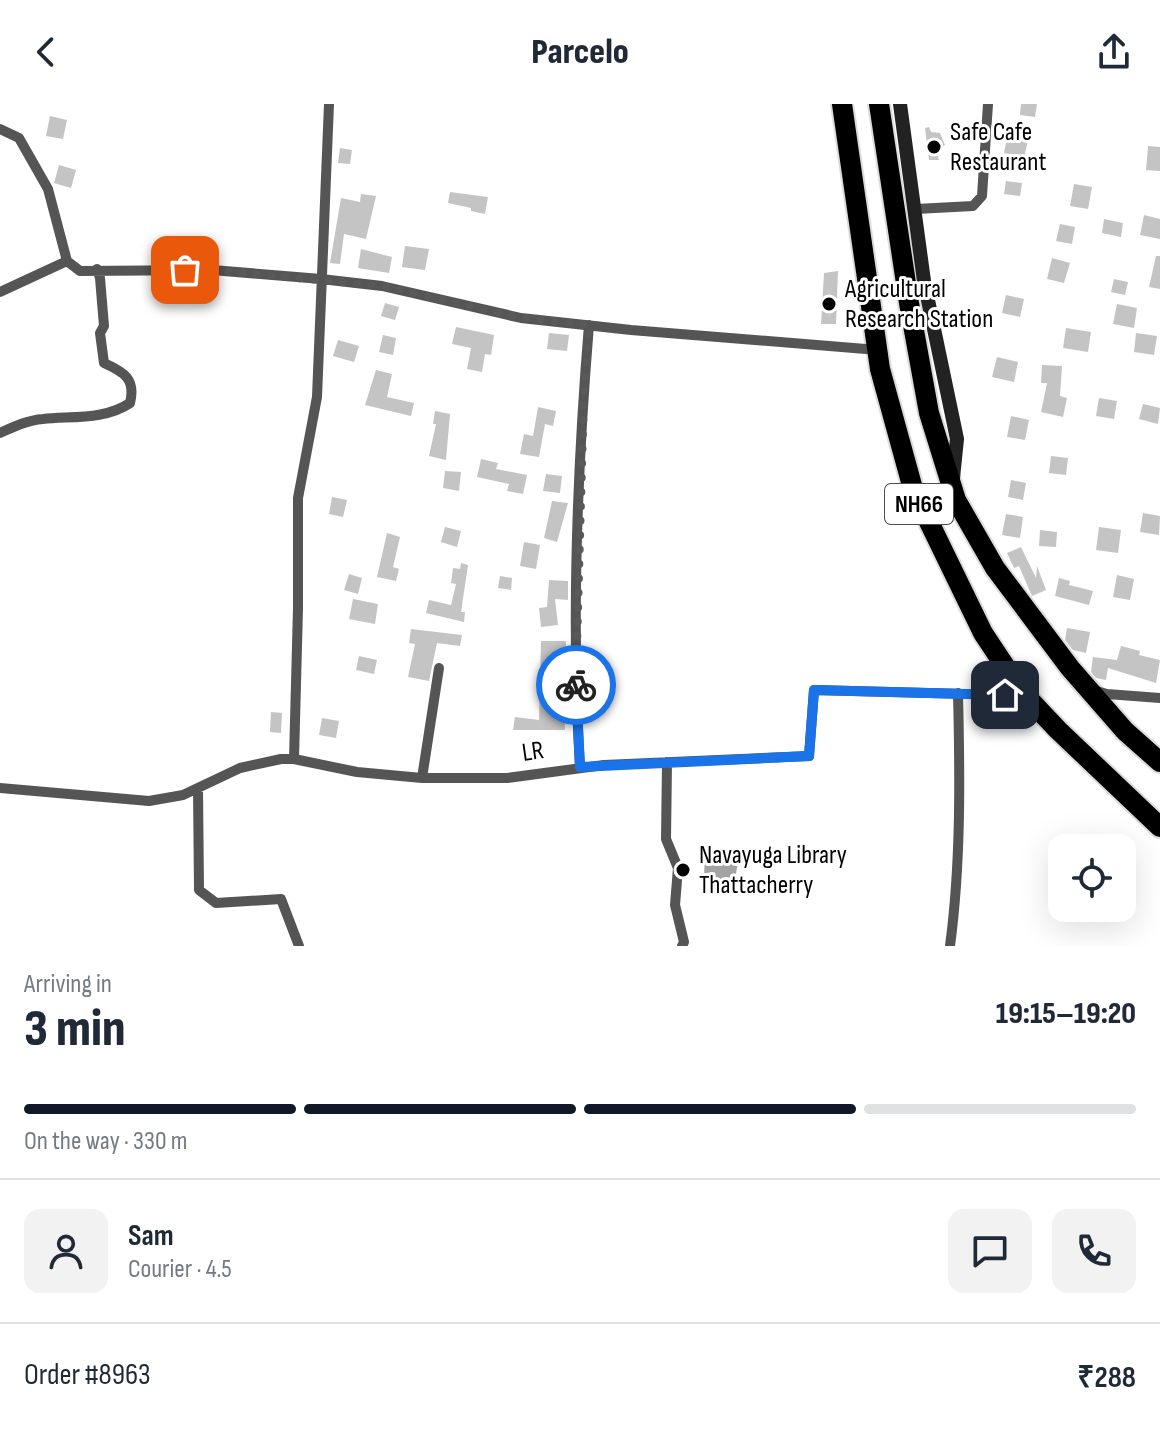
<!DOCTYPE html>
<meta charset="utf-8">
<style>
:root{--surface:#fff;--page:#f2f2f3;--text:#1f2937;--muted:#747a83;--line:#e0e1e3;--accent:#111827}
body{margin:0;font-family:"Sofia Sans Condensed",sans-serif;background:var(--page);color:var(--text);height:100vh;display:flex;flex-direction:column;font-size:30px;white-space:nowrap}
*{box-sizing:border-box;margin:0}
p{font-size:26px;color:var(--muted)}
.icon{flex:none;width:44px;height:44px;fill:none;stroke:currentColor;stroke-width:2;stroke-linecap:round;stroke-linejoin:round}
.map{position:relative;height:842px;overflow:hidden}
.drawer{display:flex;flex-direction:column;background:var(--surface);flex:1}
.drawer>*{flex:none}
.buttons{position:absolute;left:1048px;top:730px;display:grid;gap:16px}
.buttons a{display:grid;place-items:center;width:88px;height:88px;border-radius:16px;background:var(--surface);box-shadow:0 8px 32px #0002;font-size:40px}
.pin{position:absolute;display:grid;place-items:center;width:68px;height:68px;color:#fff;margin:-34px;border-radius:16px;box-shadow:0 4px 12px #0006}
.courier{position:absolute;display:grid;place-items:center;width:80px;height:80px;margin:-40px;border:6px solid #1a73e8;border-radius:50%;background:#fff;color:#222;box-shadow:0 2px 10px #0007}
.headline em{font-style:normal;font-weight:800}
.headline div{display:flex;flex-direction:column-reverse}
.headline{display:flex;align-items:center;justify-content:space-between;height:136px;padding:0 24px}
h1{font-size:52px;font-weight:800;line-height:60px}
.bar{display:grid;grid-template-columns:repeat(4,1fr);gap:12px 8px;align-content:center;height:96px;padding:0 24px}
.bar i{height:10px;border-radius:6px;background:var(--line)}
.bar .on{background:var(--accent)}
.bar p{grid-column:span 4}
.line{display:flex;align-items:center;gap:20px;padding:0 24px;border-top:2px solid var(--line)}
.line div{flex:1}
.round{display:grid;place-items:center;flex:none;width:84px;height:84px;border-radius:16px;background:var(--page)}
header{display:flex;justify-content:space-between;align-items:center;height:104px;padding:0 24px;background:var(--surface);font-size:36px;font-weight:800}
.map>svg:first-child{display:block}
.water{fill:#a3a3a3}
.building{fill:#c4c4c4}
.lines{fill:none;stroke-linecap:round;stroke-linejoin:round}
.highway-casing{stroke:#dbdbdb;stroke-width:24}
.street{stroke:#555;stroke-width:10}
.secondary{stroke:#222;stroke-width:14}
.highway{stroke:#000;stroke-width:20}
.done{stroke:#595959;stroke-width:8;stroke-dasharray:0 14.4}
.route{stroke:#1a73e8;stroke-width:10}
.poi-dot{fill:#000;stroke:#fff;stroke-width:3}
.labels{text-anchor:middle;dominant-baseline:central;stroke-width:6;stroke-linejoin:round;paint-order:stroke}
.shield{fill:#fff;stroke:#4c4c4c;stroke-width:2}
.shield-label{font-size:24px;font-weight:bold;fill:#000}
.poi-label{font-size:26px;fill:#000;stroke:#fff;text-anchor:start}
.street-label{font-size:26px;fill:#000;stroke:#fff}
</style>
<header><svg class="icon" aria-label="back" viewBox="0 0 24 24"><path d="M15 5l-7 7 7 7"/></svg>Parcelo<svg class="icon" aria-label="share" viewBox="0 0 24 24"><path d="M12 15V3M7 8l5-5 5 5M5 13v7h14v-7"/></svg></header>
<div class="map">
<svg width="1160" height="842" viewBox="0 0 1160 842">
<rect width="100%" height="100%" fill="#fff"/>
<!-- water -->
<path class="water" d="M705 746 739 753 734 780 704 775Z"/>
<!-- building -->
<path class="building" d="M1021 0H1037L1035 13 1020 11Z
M50 12 67 16 63 35 46 32Z
M929 23 931 28 940 29 945 41 936 45 939 56H929L925 24Z
M1007 33 1028 37 1024 53 1004 49Z
M1148 42 1160 43V67L1146 66Z
M340 44 352 46 350 60 338 59Z
M59 61 76 66 71 84 54 79Z
M1006 77 1022 79 1020 92 1004 90Z
M1074 80 1092 83 1088 105 1070 102Z
M450 88 488 93 485 110 471 107V104L448 99Z
M361 90 376 92 366 135 344 130 340 160 330 159 341 94 360 98Z
M1144 111 1160 115V135L1140 131Z
M1104 115 1123 119 1121 133 1102 129Z
M1060 120 1075 123 1072 140 1056 137Z
M405 142 429 145 425 166 402 163Z
M361 145 392 153 389 169 358 164Z
M1156 152H1160V185L1149 183Z
M1052 154 1070 159 1064 179 1047 175Z
M838 167 836 220H821L824 169Z
M1114 175 1128 178 1125 191 1111 188Z
M1006 191 1024 195 1020 213 1002 209Z
M385 199 399 203 395 216 381 212Z
M1117 200 1137 204 1134 224 1113 220Z
M456 223 494 231 491 251 485 250 482 268 467 265 471 244 452 240Z
M1066 224 1091 228 1088 248 1063 244Z
M549 229 569 231 567 247 547 245Z
M1136 229 1157 232 1154 251 1134 248Z
M383 231 396 234 393 251 379 248Z
M338 236 359 242 354 258 333 252Z
M997 253 1018 258 1014 278 992 273Z
M1042 261 1062 262 1060 292 1067 294 1063 313 1041 308 1047 279H1041Z
M376 266 392 270 387 293 414 299 411 312 365 301Z
M1099 294 1117 297 1114 315 1096 312Z
M1143 300 1160 304 1158 320 1139 315Z
M538 303 556 307 553 322 545 320 539 353 520 350 524 330 533 332Z
M435 307 450 310 446 356 429 352 436 320H433Z
M1011 312 1029 316 1025 336 1007 333Z
M1051 352 1068 354 1066 371 1049 369Z
M481 355 498 359 496 365 527 371 523 390 507 387 509 380 477 373Z
M445 367 461 368 459 387 443 384Z
M546 370 562 372 560 389 543 387Z
M1011 376 1026 379 1023 396 1008 393Z
M332 393 347 396 343 413 329 410Z
M552 397 568 399 557 438 544 434Z
M1143 409 1160 412 1159 431 1140 428Z
M1006 410 1023 413 1020 434 1002 431Z
M445 423 461 427 457 443 441 438Z
M1099 423 1121 426 1118 449 1096 446Z
M1040 426 1057 428 1056 443 1039 442Z
M387 429 400 433 393 463 399 465 396 477 377 473Z
M524 438 540 441 536 465 520 462Z
M1021 443 1036 474 1037 462 1046 486 1032 492 1019 462 1014 464 1007 449Z
M461 459 468 461 461 508H465L464 518 426 509 429 496 451 501 456 480 451 479 453 464 460 465Z
M349 470 362 474 358 490 344 486Z
M1117 471 1134 475 1130 496 1113 493Z
M500 472 512 474 511 486 498 484Z
M1059 474 1070 477 1069 481 1093 487 1089 501 1055 492Z
M549 476 568 477V496L555 495 558 521 541 523 539 504 547 503Z
M353 495 378 500 375 520 349 515Z
M1067 524 1090 528 1086 549 1073 546 1065 536Z
M411 525 462 531 460 542 437 539 429 577 408 573 415 540 409 539Z
M541 537H566L565 570H563L565 626H513L515 613 539 616Z
M1121 542 1140 547 1139 551 1160 556 1156 579 1108 564 1106 576 1096 574 1091 568 1093 553 1117 556Z
M359 552 377 556 374 570 356 566Z
M271 608 282 609 281 629 270 628Z
M322 614 339 617 336 634 319 631Z"/>
<g class="lines">
<!-- highway casing -->
<g class="highway-casing">
<path id="highway" d="M842 0 880 265 913 385 983 529 1022 588 1058 626 1160 723
M879 0 909 199 929 309 956 396 995 464 1070 564 1125 627 1160 658"/>
</g>
<!-- street -->
<path class="street" d="M0 25 19 34 48 85 67 157 80 167 212 166 321 175 382 182 521 214 631 226 878 246
M916 105 973 102 982 92 988 0
M0 188 67 157
M0 329C13 323 28 316 43 315 72 312 105 316 130 299 136 275 124 268 104 259L100 229 104 222 100 174 97 165
M1093 586 1107 590 1160 594
M294 655 298 504V394L317 293 329 0
M667 658 666 735 678 764 675 801 684 838 682 842
M580 663C571 517 577 367 589 221
M422 674 439 564
M0 684 149 697 183 691 240 664 281 655H294L357 668 422 674H507L604 661 809 652 814 586 1005 591 1022 588
M198 685 199 786 216 799 281 795 299 842
M950 842C961 759 960 673 958 589"/>
<!-- secondary -->
<path class="secondary" d="M900 0 924 177 957 335 953 374"/>
<!-- highway -->
<use href="#highway" class="highway"/>
</g>
<g class="lines">
<!-- done -->
<path class="done" d="M185 166H212L382 182 521 214 589 221 584 290 576 581"/>
<!-- route -->
<path class="route" d="M576 581 580 663 809 652 814 586 1005 591"/>
</g>
<!-- markers -->
<g class="poi-dot">
<circle cx="934" cy="43" r="8"/>
<circle cx="829" cy="200" r="8"/>
<circle cx="683" cy="766" r="8"/>
</g>
<g class="labels">
<!-- shield labels -->
<rect class="shield" x="885" y="380" width="68" height="40" rx="6"/>
<g class="shield-label">
<text x="919" y="400">NH66</text>
</g>
<!-- poi labels -->
<g class="poi-label">
<text x="950" y="28">Safe Cafe<tspan x="950" dy="30">Restaurant</tspan></text>
<text x="845" y="185">Agricultural<tspan x="845" dy="30">Research Station</tspan></text>
<text x="699" y="751">Navayuga Library<tspan x="699" dy="30">Thattacherry</tspan></text>
</g>
<!-- street labels -->
<g class="street-label">
<text transform="translate(533 648) rotate(-8)">LR</text>
</g>
</g>
</svg>
<div class="buttons">
<a><svg class="icon" aria-label="locate" viewBox="0 0 24 24"><circle cx="12" cy="12" r="6"/><path d="M12 2v4M12 18v4M2 12h4M18 12h4"/></svg></a>
</div>
<div class="pin" style="left:185px;top:166px;background:#ea580c"><svg class="icon" aria-label="bag" viewBox="0 0 24 24"><path d="M5 8h14l-1 12H6zM9 8a3 3 0 0 1 6 0"/></svg></div>
<div class="pin" style="left:1005px;top:591px;background:#1f2937"><svg class="icon" aria-label="home" viewBox="0 0 24 24"><path d="M3 11l9-7 9 7M6 9v11h12V9"/></svg></div>
<div class="courier" style="left:576px;top:581px"><svg class="icon" aria-label="bike" viewBox="0 0 24 24"><circle cx="6" cy="16" r="4"/><circle cx="18" cy="16" r="4"/><path d="M6 16l4-8h5l3 8M10 8l3 8H6M13 5h3"/></svg></div>
</div>
<section class="drawer">
<div class="headline"><div><h1>3 min</h1><p>Arriving in</p></div><em>19:15–19:20</em></div>
<div class="bar"><i class="on"></i><i class="on"></i><i class="on"></i><i></i><p>On the way · 330 m</p></div>
<div class="line" style="height:144px"><a class="round"><svg class="icon" aria-label="person" viewBox="0 0 24 24"><circle cx="12" cy="8" r="4"/><path d="M4 21q1-7 8-7t8 7"/></svg></a><div><b>Sam</b><p>Courier · 4.5</p></div><a class="round"><svg class="icon" aria-label="chat" viewBox="0 0 24 24"><path d="M4 5h16v11H9l-5 4z"/></svg></a><a class="round"><svg class="icon" aria-label="phone" viewBox="0 0 24 24"><path d="M5 4h4l2 5-3 2q2 4 5 5l2-3 5 2v4C11 20 4 13 5 4z"/></svg></a></div>
<div class="line" style="height:104px"><div>Order #8963</div><b>₹288</b></div>
</section>
